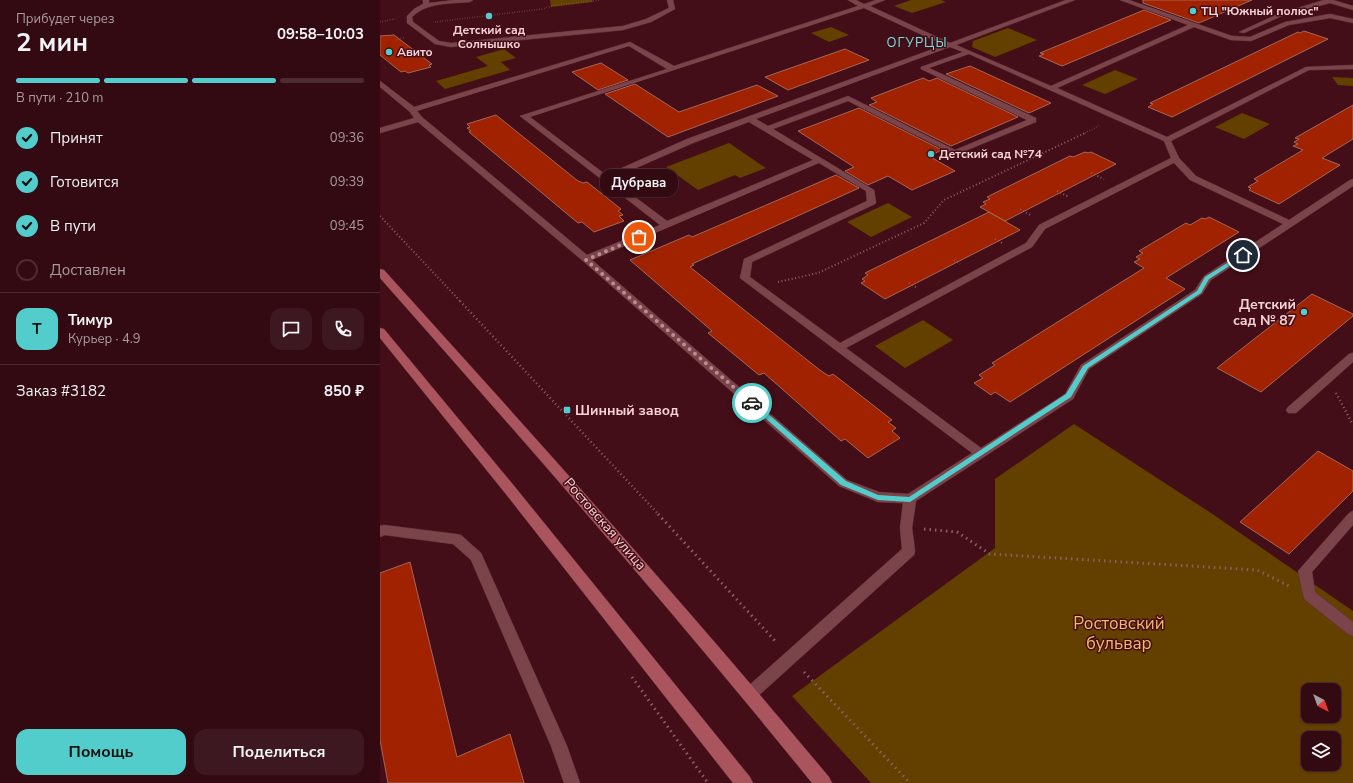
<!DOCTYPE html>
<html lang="ru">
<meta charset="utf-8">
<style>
:root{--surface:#330a12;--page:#3e1820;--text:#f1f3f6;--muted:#a99a9f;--line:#4e2b32;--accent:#53cdcb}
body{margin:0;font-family:"Nunito Sans",sans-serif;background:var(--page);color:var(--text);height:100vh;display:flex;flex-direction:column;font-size:15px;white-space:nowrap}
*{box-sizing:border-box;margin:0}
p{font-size:13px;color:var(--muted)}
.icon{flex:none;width:22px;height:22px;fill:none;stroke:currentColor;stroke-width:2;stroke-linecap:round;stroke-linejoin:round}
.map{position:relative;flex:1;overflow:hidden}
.side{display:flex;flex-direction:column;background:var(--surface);width:380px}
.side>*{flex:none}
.needle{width:26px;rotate:139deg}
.tools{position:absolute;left:921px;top:683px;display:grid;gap:8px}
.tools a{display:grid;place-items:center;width:40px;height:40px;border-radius:8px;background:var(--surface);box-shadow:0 1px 3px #0004,0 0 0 1px var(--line);font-size:20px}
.pin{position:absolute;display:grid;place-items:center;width:34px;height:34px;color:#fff;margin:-17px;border:2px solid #fff;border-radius:50%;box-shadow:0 1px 4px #0007}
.courier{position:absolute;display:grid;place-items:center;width:40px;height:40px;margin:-20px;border:3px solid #53cdcb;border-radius:50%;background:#fff;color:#222;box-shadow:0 1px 5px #0007}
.bubble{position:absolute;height:28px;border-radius:12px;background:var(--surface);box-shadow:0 1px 3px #0004,0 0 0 1px var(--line);font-size:13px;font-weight:700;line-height:28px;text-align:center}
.headline em{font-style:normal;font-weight:700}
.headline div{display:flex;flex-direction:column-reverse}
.headline{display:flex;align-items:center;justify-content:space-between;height:68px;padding:0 16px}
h1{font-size:26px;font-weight:700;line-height:30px}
.bar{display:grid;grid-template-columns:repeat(4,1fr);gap:6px 4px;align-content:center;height:48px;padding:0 16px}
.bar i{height:5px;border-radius:3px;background:var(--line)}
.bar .current{background:var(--accent)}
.bar p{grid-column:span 4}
.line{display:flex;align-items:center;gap:10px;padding:0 16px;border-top:1px solid var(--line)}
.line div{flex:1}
.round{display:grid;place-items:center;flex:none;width:42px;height:42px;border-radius:12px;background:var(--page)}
ol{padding:0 16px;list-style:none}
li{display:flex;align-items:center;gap:12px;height:44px}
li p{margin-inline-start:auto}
li .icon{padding:4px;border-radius:50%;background:var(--accent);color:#111;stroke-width:4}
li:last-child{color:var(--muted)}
li i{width:22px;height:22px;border:2px solid var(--line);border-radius:50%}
.primary-button{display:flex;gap:8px;margin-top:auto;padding:8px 16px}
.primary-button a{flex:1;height:46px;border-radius:12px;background:var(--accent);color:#111;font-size:16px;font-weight:700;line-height:46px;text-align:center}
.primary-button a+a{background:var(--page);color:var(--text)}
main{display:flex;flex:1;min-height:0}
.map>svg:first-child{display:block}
.green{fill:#633f00;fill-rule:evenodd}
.building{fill:#a02200;stroke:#a46759}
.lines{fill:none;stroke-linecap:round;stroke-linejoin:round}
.lane-casing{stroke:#612e36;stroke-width:1}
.secondary-casing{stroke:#612e36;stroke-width:1}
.path-far3{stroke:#8c5e65;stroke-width:1.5;stroke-dasharray:0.5 2;stroke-linecap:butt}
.path-far2{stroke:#8c5e65;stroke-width:2;stroke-dasharray:1 2.5;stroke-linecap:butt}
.path-far1{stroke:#8c5e65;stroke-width:2.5;stroke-dasharray:1 3;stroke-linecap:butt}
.path{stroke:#8c5e65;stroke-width:3;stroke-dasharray:1.5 4;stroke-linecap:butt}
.lane{fill:#7a444a;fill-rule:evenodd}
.secondary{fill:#aa545e;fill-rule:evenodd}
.route{fill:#53cdcb}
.done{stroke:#b88e93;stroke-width:4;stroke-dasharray:0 7.2}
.poi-dot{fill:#53cdcb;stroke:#440e18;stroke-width:1.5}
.labels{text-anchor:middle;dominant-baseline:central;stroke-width:3;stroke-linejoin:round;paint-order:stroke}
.far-poi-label{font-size:12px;font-weight:bold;fill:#f7d3d5;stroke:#440e18;text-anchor:start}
.far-neighbourhood-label{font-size:13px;letter-spacing:1px;fill:#73e0de;stroke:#440e18}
.poi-label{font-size:14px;font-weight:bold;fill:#f7d3d5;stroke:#440e18;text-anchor:end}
.street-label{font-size:14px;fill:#f7d3d5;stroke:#440e18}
.near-park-label{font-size:17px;fill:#f4ba6b;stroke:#440e18}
</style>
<main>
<section class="side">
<div class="headline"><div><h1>2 мин</h1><p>Прибудет через</p></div><em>09:58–10:03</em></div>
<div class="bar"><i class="current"></i><i class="current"></i><i class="current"></i><i></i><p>В пути · 210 m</p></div>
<ol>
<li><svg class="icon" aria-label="check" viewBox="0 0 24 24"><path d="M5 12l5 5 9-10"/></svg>Принят<p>09:36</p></li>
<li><svg class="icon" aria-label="check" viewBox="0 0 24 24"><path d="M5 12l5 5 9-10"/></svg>Готовится<p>09:39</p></li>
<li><svg class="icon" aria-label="check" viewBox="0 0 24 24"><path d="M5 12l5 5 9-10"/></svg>В пути<p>09:45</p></li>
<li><i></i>Доставлен</li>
</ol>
<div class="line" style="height:72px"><b class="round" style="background:var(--accent);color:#111">Т</b><div><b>Тимур</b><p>Курьер · 4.9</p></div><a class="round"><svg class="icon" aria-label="chat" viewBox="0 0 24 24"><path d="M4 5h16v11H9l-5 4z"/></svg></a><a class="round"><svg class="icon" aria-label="phone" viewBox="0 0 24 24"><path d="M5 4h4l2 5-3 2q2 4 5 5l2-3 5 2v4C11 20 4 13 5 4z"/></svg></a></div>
<div class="line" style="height:52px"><div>Заказ #3182</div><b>850 ₽</b></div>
<div class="primary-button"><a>Помощь</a><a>Поделиться</a></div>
</section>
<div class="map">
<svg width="973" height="783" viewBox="0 0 973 783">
<rect width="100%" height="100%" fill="#440e18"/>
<!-- green -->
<path class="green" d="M170 0H212L213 2 171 7Z
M531 0H561L566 2 532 13 514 6Z
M451 27 469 35 449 42 431 33Z
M628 28 657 40 615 57 592 47 593 41Z
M124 49 136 58 121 62 130 70 65 89 56 81 108 66 96 57Z
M735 70 758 79 725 94 702 85Z
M952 77 973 78V86L958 85Z
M862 113 890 124 864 139 835 127Z
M349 143 386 168 360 178 355 175 318 190 286 167Z
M508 203 532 217 491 237 467 222Z
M543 320 573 340 525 368 495 346Z
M694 424 831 513 973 611V783H491L412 696 615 548V479ZM928 690H954V716H928ZM928 738H954V764H928Z"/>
<!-- building -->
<path class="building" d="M763 0H872L819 23 763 3Z
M764 10 791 20 682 66 659 56 664 54 660 53Z
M924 31 948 39 792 117 768 107 773 104 770 103 918 32 920 33Z
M14 35 52 64 49 65 51 67 28 73 25 71 21 72 0 55V36Z
M465 49 489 60 408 90 385 77Z
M221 63 248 80 218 90 192 72Z
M590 66 614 77 671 103 649 113 566 74Z
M543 78 549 81 557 78 638 117 571 146 489 105 497 102 491 98Z
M255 84 299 112 377 85 398 96 288 137 225 94Z
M973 105V139L942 158 960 165 899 204 869 190 871 188 868 187 878 181 874 179 923 150 913 146 918 144 914 142 919 139 915 138Z
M479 108 562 150 549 156 575 171 532 190 508 176 488 185 465 171 474 167 418 131Z
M116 115 198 181 203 183 207 182 241 209 238 211 243 215 239 216 244 221 214 232 202 222 198 223 89 132 91 131 87 128 90 127 87 124Z
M705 152 708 153 711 152 736 164 625 221 600 207 606 204 603 202 610 199 607 197 690 156 693 157Z
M456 175 479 188 312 264 314 265 310 267 441 371 449 376 453 374 512 420 508 422 516 428 512 431 520 438 488 458 465 439 461 441 384 373 379 375 328 333 332 331 250 260 309 235 312 237Z
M609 212 640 230 505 299 481 283 485 281 482 279 488 275 485 273Z
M829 217 859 232 786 278 805 289 630 402 615 392 611 395 594 383 603 378 599 375 615 365 612 363 764 268 754 262 760 259 756 257 763 253 759 251 806 223 810 225 822 218 825 219Z
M932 294 973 314V316L881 392 837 368Z
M938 451 973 471V491L909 554 860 522Z
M30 562 77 757 130 734 144 783H8L0 740V573Z"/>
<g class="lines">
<!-- lane casing -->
<g class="lane-casing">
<path id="lane" d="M43 0H49V3L74 0H93L90 2C70 4 47 2 32 17L33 22 59 41 71 43 243 26 266 19 289 8 287 0H293L295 9 271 22 243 30 71 47 55 44 27 23V16L34 9 43 4Z
M468 0H476L484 4 496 0H505L490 6 570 43 686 0H695L576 45 671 86 808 25 740 0H749L852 36 870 37 905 22 950 14 973 19V23L950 18 909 25 871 41 851 40 814 27 677 88 787 137 926 67 973 65V69L929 70 791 141 799 158 816 176 909 220 970 180 973 179V186L831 280 822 294 709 369 693 399 536 501 532 528 535 551 534 555 376 698 371 700 366 698 364 693 366 688 522 549 520 528 523 503 498 502 459 486 203 261 38 122 0 133V128L34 118 30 112 0 87V81L34 107 250 42 294 66 478 6ZM484 8 564 45 307 139 226 175 150 117ZM249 46 287 69 140 116 280 225 207 255 42 117 37 111ZM570 47 583 52 541 67V69L647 120 575 150 468 96 388 126 376 119ZM589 54 784 141 791 158 659 225 646 243 460 343 370 277 372 262 495 204 496 202 494 190 393 129 468 101 575 155 656 122V118L549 68ZM369 122 433 160 287 221 231 179 313 143ZM439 163 486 191 487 201 364 259 360 278 592 453 528 494 499 492 467 480 212 260ZM794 163 810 180 903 224 824 276 815 290 701 365 685 394 601 448 466 348 652 247 665 229Z
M944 0H953L973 6V10L950 3 902 16 864 33 859 32 898 14Z
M973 353V362L916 413H908L906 410 908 407 969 354Z
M973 511V525L932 572 935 592 973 622V636L968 634 924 599 918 571 969 513Z
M4 525 76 534 81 535 101 553 187 746 200 783H184L171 746 91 560 73 544 5 535 0 537V526Z"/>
</g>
<!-- secondary casing -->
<g class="secondary-casing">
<path id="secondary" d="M0 269 4 270C155 437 305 604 449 777L452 783H432C293 611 147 444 0 278Z
M0 328 4 329 135 487 370 777 373 783H353L125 493 0 338Z"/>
</g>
<!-- path-far3 -->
<path class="path-far3" d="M0 22 15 19
M55 22 162 9 175 5 220 0
M16 40 25 37
M703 134 719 126"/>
<!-- path-far2 -->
<path class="path-far2" d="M711 173 724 179
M677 191 689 197
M640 209 652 216
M0 216 81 302
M615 239 622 243
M574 260 580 264
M398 282 438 273 544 223 564 200 705 133
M529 283 537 288"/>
<!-- path-far1 -->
<path class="path-far1" d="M80 301 279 515
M956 393 973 425"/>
<!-- path -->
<path class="path" d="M278 514 397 643
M544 529 577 532 610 554 877 570 909 586
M424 672 530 783
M252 677 328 783"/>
<!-- lane -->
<use href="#lane" class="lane"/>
<!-- secondary -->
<use href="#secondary" class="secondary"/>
</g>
<!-- route -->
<path class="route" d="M863 253 865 254V256L829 279 821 293 708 368 691 397 530 502 498 500 461 485 368 403 372 401 374 402 466 481 498 495 529 497 686 394 703 366 817 291 825 277Z"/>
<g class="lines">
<!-- done -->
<path class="done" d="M259 237 206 260 372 403"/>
</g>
<!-- markers -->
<g class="poi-dot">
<circle cx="813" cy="11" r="4"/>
<circle cx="109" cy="16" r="4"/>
<circle cx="9" cy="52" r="4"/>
<circle cx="551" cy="154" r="4"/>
<circle cx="924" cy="312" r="4"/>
<rect x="183" y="406" width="8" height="8" rx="2"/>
</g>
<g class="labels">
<!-- far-poi labels -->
<g class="far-poi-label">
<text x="821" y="11">ТЦ "Южный полюс"</text>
<text x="109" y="30" text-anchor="middle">Детский сад<tspan x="109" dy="14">Солнышко</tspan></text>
<text x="17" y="52">Авито</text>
<text x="559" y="154">Детский сад №74</text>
</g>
<!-- far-neighbourhood labels -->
<g class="far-neighbourhood-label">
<text x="537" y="43">ОГУРЦЫ</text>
</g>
<!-- poi labels -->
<g class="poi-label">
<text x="916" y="304">Детский<tspan x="916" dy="16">сад № 87</tspan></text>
<text x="195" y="410" text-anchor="start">Шинный завод</text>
</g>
<!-- street labels -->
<g class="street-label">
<text transform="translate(225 524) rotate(49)">Ростовская улица</text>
</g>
<!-- near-park labels -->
<g class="near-park-label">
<text x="739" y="623">Ростовский<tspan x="739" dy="20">бульвар</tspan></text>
</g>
</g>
</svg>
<div class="tools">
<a><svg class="needle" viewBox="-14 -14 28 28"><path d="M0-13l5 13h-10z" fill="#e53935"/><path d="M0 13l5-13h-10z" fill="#a99a9f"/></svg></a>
<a><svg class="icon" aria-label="layers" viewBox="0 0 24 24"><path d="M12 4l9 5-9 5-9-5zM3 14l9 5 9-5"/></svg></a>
</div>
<div class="pin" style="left:259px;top:237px;background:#ea580c"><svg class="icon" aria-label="bag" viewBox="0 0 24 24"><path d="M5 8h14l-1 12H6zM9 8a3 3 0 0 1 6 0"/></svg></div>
<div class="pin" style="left:863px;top:255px;background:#1f2937"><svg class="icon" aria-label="home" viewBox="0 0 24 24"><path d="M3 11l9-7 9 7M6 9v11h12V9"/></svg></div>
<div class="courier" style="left:372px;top:403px"><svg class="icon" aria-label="car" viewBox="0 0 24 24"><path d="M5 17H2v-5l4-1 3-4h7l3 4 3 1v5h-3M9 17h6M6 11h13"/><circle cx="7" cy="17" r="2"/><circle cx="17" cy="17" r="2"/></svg></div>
<div class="bubble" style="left:220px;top:169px;width:78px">Дубрава</div>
</div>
</main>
